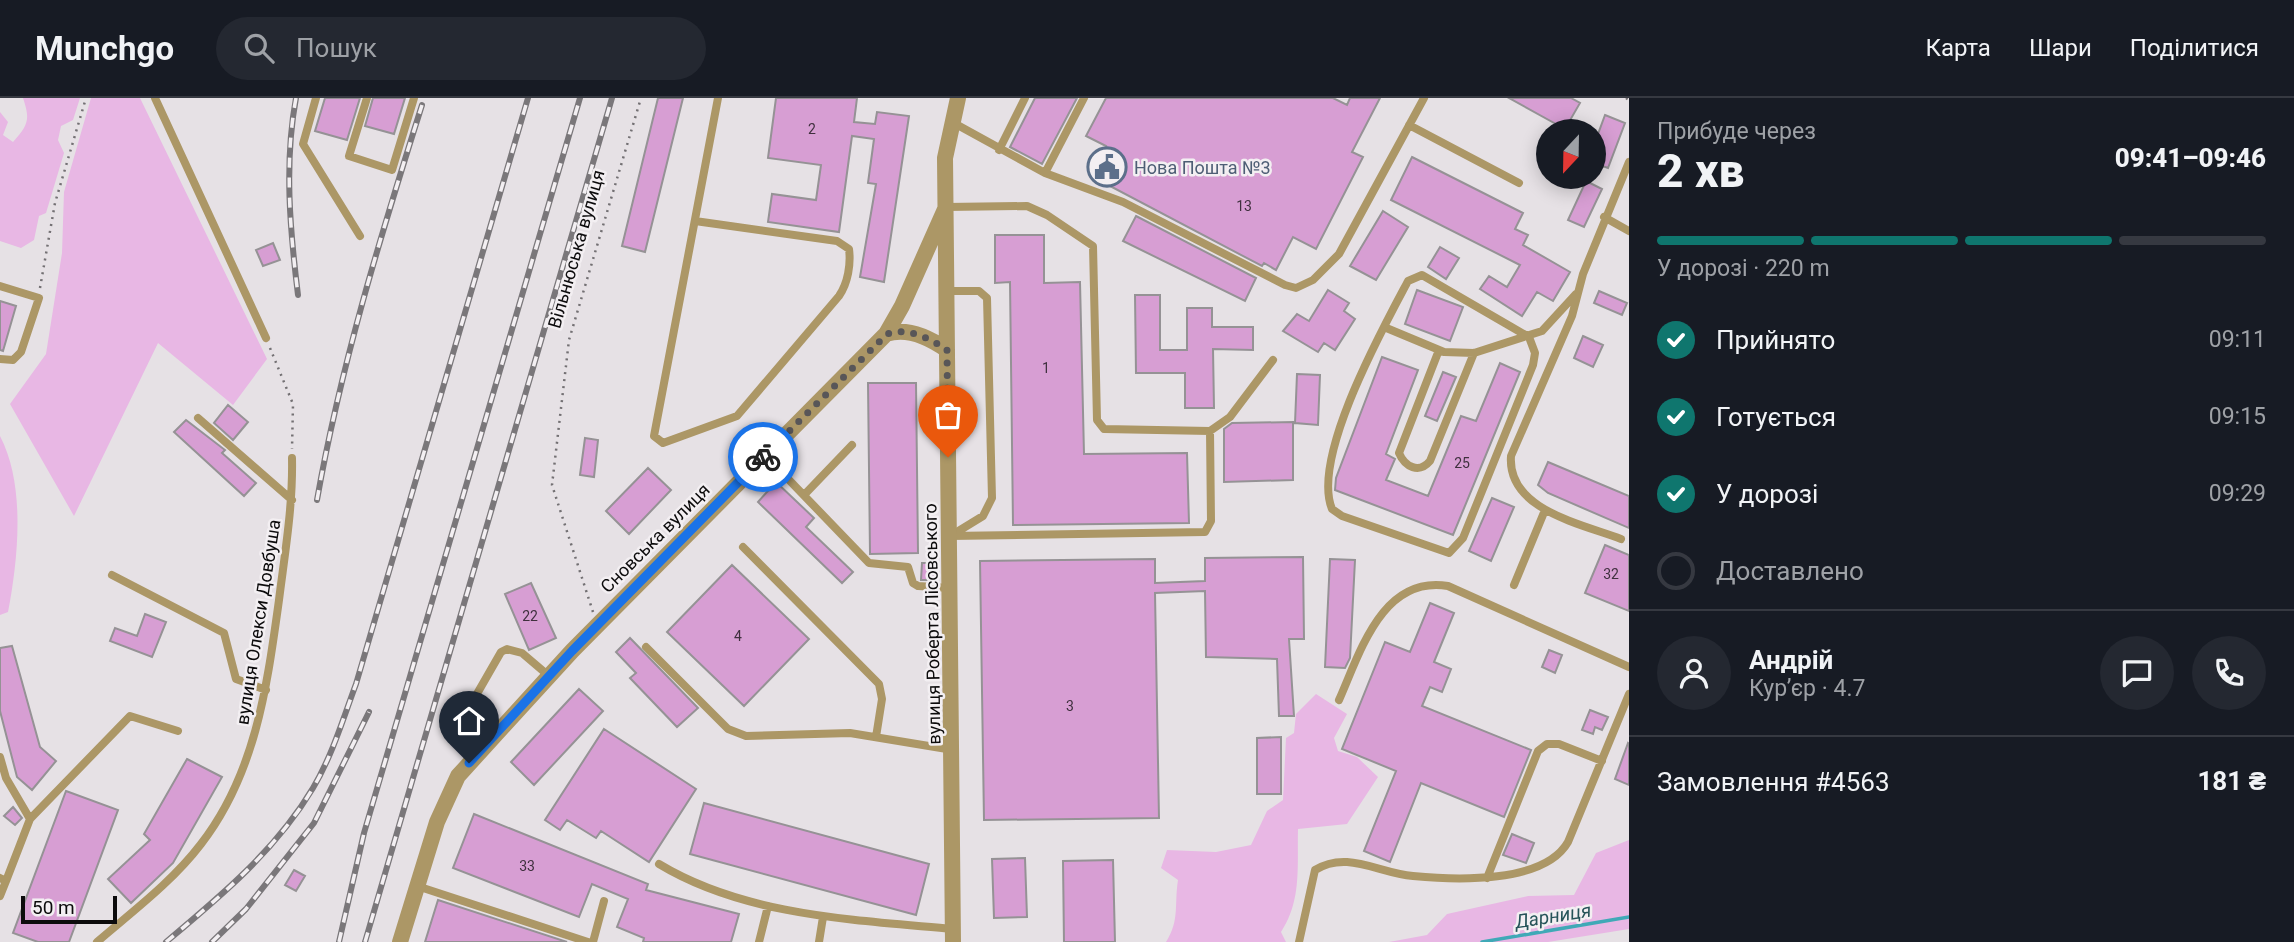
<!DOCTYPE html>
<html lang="uk">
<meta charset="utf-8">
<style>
:root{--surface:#171b24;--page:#242831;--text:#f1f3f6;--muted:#9ea1a6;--line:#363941;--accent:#0f766e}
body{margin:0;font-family:Roboto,sans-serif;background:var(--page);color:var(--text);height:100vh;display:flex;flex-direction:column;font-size:26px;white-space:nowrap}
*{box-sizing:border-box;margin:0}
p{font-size:23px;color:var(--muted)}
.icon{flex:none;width:38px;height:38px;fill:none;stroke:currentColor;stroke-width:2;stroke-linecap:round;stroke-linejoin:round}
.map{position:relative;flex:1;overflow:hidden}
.sheet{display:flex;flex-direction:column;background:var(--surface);width:665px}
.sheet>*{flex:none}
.needle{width:46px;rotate:202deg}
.buttons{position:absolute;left:1536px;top:21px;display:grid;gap:14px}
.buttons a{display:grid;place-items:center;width:70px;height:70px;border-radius:50%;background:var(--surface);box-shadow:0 4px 18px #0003;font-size:35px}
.scale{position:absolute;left:21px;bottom:18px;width:96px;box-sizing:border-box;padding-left:7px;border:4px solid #0c0b0c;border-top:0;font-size:19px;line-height:24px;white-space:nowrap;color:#0c0b0c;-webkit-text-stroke:5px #f3eff2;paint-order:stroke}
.pin{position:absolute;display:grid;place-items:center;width:60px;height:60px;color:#fff;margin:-72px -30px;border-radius:50% 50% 50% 0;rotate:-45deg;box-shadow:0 0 7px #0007}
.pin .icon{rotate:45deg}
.courier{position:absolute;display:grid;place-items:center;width:70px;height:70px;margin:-35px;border:5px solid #1a73e8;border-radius:50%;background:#fff;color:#222;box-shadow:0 2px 9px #0007}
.summary em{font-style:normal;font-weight:800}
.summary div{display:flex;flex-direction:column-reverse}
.summary{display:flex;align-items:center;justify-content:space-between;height:119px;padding:0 28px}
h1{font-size:46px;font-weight:800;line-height:52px}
.bar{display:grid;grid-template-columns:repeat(4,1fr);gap:10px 7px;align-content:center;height:84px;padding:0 28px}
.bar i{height:9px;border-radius:5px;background:var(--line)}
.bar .current{background:var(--accent)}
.bar p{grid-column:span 4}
.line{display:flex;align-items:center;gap:18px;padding:0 28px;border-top:2px solid var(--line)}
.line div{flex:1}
.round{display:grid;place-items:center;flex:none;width:74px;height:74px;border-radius:37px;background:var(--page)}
ol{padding:0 28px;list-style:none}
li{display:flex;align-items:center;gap:21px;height:77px}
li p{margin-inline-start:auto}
li .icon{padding:7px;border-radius:50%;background:var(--accent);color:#fff;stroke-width:4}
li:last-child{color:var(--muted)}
li i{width:38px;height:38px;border:4px solid var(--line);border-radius:50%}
header{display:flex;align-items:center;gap:42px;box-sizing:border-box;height:98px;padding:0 35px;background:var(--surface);border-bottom:2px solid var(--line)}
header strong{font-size:33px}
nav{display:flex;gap:38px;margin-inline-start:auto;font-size:24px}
.search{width:490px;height:63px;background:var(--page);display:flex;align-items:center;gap:18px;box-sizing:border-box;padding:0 24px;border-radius:38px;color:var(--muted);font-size:26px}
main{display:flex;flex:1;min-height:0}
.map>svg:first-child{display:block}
.green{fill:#e8b7e4}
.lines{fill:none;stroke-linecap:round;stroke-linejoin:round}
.stream{stroke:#40a9b7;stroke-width:3.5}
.building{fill:#d79ed3;stroke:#959295;stroke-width:2}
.path{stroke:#737073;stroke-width:2.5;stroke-dasharray:2 5;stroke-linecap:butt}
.service{stroke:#ac9766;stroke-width:8}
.minor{stroke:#ac9766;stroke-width:16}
.rail-casing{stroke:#7a777a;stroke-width:6}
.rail{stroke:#f3eff2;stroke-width:3.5;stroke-dasharray:10;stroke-linecap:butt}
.done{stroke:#585658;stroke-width:7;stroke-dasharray:0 12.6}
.route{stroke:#1a73e8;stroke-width:9}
.labels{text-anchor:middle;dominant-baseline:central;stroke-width:5;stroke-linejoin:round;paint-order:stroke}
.number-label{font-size:14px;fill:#3f303e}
.service-label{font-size:18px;fill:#4e5e75;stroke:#f3eff2;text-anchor:start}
.street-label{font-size:18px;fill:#0c0b0c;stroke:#f3eff2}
.water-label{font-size:19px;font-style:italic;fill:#265359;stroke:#f3eff2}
</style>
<header>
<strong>Munchgo</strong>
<div class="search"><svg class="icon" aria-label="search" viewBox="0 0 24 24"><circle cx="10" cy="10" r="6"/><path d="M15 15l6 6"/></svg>Пошук</div>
<nav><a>Карта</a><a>Шари</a><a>Поділитися</a></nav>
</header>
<main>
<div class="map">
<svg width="1629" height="844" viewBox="0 0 1629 844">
<rect width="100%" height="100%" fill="#e6e1e5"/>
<!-- green -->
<path class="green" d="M23 0H80L73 22 61 28 58 42 64 55 46 115 39 118 34 142 21 150 0 143V14L8 24 3 37 13 44C29 26 30 21 23 0Z
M91 0H140L267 261 233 307 158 245 74 418 10 306 46 256 62 155 64 94Z
M0 338C26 388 18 461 8 514L0 517Z
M1316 596 1347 616 1334 640 1338 653 1357 659 1378 679 1347 726 1298 731C1297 768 1302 802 1281 834L1286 844H1166C1180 822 1174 807 1178 782L1161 770 1167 752 1216 754 1251 747 1267 713 1283 702 1286 640 1294 635 1296 616Z
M1629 742V831L1548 844H1389L1427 837 1447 816 1528 798 1574 797 1596 755Z"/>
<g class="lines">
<!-- stream -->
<path class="stream" d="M1482 844 1629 819"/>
</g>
<!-- building -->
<path class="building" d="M325 0H360L347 42 315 33Z
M373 0H405L394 36 365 28Z
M658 0H683L645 154 622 148Z
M776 0H857L854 24 875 26 877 14 909 18 884 184 860 179 876 86 868 85 874 41 852 38 839 134 768 124 772 96 816 102 821 67 768 60Z
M1035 0H1077L1042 66 1010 49Z
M1106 0H1333L1347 7 1350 0H1380L1352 54 1363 59 1316 151 1293 139 1276 172 1264 165 1262 168 1091 78 1106 48 1086 38Z
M1509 0H1571L1580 5 1565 31Z
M1605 17 1625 25 1608 70 1594 65V47Z
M1412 59 1523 115 1515 131 1528 137 1523 147 1570 174 1553 203 1537 194 1522 218 1480 191 1489 178 1507 189 1520 167 1391 102Z
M1586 83 1602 91 1584 129 1568 122Z
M1383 113 1408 129 1376 182 1350 168Z
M1136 118 1256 180 1245 203 1123 143Z
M995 137H1044V185L1080 184 1084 356 1187 355 1189 425 1013 427 1010 184 995 185Z
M273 145 280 162 263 168 256 152Z
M1440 149 1459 160 1446 181 1428 169Z
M1328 192 1349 205 1344 213 1355 221 1335 252 1324 245 1318 254 1283 233 1297 216 1309 223Z
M1417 192 1463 209 1450 243 1405 226Z
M1599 193 1627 205 1622 217 1594 205Z
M1135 197H1160V252H1187V210H1212V229H1253V252L1213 251 1214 310H1185V275H1136Z
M0 203 16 208 3 253 0 252Z
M1583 238 1603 247 1593 269 1574 260Z
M1382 259 1418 272 1386 356 1395 361 1386 382 1428 398 1461 318 1476 323 1500 265 1520 274 1453 437 1335 392 1336 380Z
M1443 274 1456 279 1437 323 1425 318Z
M1297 276 1320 277 1318 327 1295 325Z
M868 285H916L918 455 870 456Z
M228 307 248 324 233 342 214 325Z
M186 322 225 352 222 355 256 385 244 398 174 334Z
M1293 324V382L1224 384V331L1232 325Z
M585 340 598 342 594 379 580 377Z
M1548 364 1629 398V430L1548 395 1538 387Z
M648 370 671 392 629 436 606 413Z
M776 384 814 420 806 429 853 474 842 485 758 404Z
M1492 400 1514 409 1491 463 1469 453Z
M1605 447 1629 457V513L1585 495Z
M1303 459 1304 541H1289L1294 618H1279L1277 561 1206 559 1205 493 1155 495 1159 720 984 722 980 463 1155 461V485L1205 483V460Z
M1330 461 1355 462 1350 560 1345 570 1325 569Z
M922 465H935L934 482H921Z
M732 467 809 541 744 608 667 534Z
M531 485 556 540 529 552 505 496Z
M1430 505 1454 515 1434 564 1451 571 1442 594 1430 589 1422 608 1531 652 1504 719 1421 685 1390 764 1364 753 1396 673 1342 651 1385 544 1410 554Z
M145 516 166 524 152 559 110 543 115 530 137 538Z
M630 540 698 610 677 629 630 580 636 575 616 554Z
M12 548 40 649 56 663 32 692 17 679 0 613V550Z
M1549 552 1562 557 1555 575 1542 569Z
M579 591 603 613 534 687 511 664Z
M1590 612 1608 619 1602 632 1595 629 1593 636 1582 632Z
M604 631 696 691 649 764 601 733 596 740 567 722 560 732 545 722Z
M1281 639V696H1257V640Z
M1628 645 1629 646V687L1615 681Z
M187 661 222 679 173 765 131 805 108 781 150 742 144 736Z
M66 693 118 712 69 844H38L13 835Z
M704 705 929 766 916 817 690 756Z
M13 709 22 720 15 727 4 718Z
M474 716 648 786 646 792 739 816 731 844H643L644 840 617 829 628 801 592 786 579 819 453 770Z
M1512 736 1534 745 1526 765 1503 757Z
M1025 760 1027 819 994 820 992 761Z
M1113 762 1115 844H1064L1063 763Z
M294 772 305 778 296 793 285 787Z
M438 802 567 844H425Z"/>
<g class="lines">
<!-- path -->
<path class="path" d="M1626 0 1629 2
M40 190 55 105 86 0
M270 250 293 306 292 351
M593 514 552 387 569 242 641 0"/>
<!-- service -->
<path class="service" d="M155 0 266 240
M316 0 303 46 360 138
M367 0 349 58 392 72 414 0
M952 24 1045 75 1123 104 1285 187 1296 190 1313 182 1339 156 1424 0
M1409 27 1519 85
M999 52 1025 0
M1045 75 1084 0
M946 109 1027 108 1047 117 1093 148 1097 322 1104 331 1210 333 1230 319 1273 262
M1604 119 1629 133
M695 123 837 143 849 151C851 166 848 185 839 198L737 318 663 345 654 338 718 0
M1422 177 1529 239 1535 255 1533 267 1463 440 1449 455 1342 418 1332 411C1311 360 1382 232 1408 183Z
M0 188 39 200 21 254 13 262 0 261
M946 193H979L987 200 992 400 983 418 952 437
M1384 229 1444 254 1474 255 1542 233 1576 196
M1439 252 1399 355C1405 369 1419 376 1430 363L1474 255
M198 320 292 402
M765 357 869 465 908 469 913 485 918 488 949 490
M805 396 852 347
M950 438 1205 434 1211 423 1210 333
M1621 441C1582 426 1507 412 1511 358L1572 218 1583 176 1629 64
M743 449 879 586 882 601 876 639
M112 477 224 535 236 581 266 592
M1514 487 1545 412
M646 549 728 631 746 638 850 635 953 652
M474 601 501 554 507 551 522 555 549 578
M1339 602C1360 555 1382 477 1448 488L1629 569
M0 659 6 680 30 721
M659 766C745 818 855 822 953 831
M0 780 6 783 0 798
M1487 780 1538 653 1547 646H1559L1602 663
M6 783 30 721 130 618 178 633
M417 788 588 844
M97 844C133 813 172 784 201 746 256 675 267 588 279 502 285 454 293 408 292 360
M593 844 604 803
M759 844 768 808
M819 844 823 819
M1299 844 1315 772C1347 752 1378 775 1413 778 1455 782 1544 786 1568 744L1629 596"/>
<!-- minor -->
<path class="minor" d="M886 236C907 229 930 240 947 252
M400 844 437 724 458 678 572 553 886 236 902 208 946 109
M953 844 945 60 958 0"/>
<!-- rail casing -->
<g class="rail-casing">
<path id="rail" d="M296 0C284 65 290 132 298 197
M317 402C341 266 381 137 422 7
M166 844C221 798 276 752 313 690 332 658 343 621 356 586L528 0
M212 844 246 811 314 725 369 614
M339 844 364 735 580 0
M365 844 612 0"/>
</g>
<!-- rail -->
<use href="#rail" class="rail"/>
</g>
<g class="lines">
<!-- done -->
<path class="done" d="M763 359 887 236C907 229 930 240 947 252L948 359"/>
<!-- route -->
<path class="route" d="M469 665 572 553 763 359"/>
</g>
<!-- icons -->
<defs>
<g id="civic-ring" transform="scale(2.0125)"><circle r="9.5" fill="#f3eff2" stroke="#5c6f8a" stroke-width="1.5"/><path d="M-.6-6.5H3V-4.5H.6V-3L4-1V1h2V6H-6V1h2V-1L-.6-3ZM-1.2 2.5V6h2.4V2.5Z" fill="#5c6f8a"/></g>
</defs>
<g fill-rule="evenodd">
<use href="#civic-ring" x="1107" y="69"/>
</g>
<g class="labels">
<!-- number labels -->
<g class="number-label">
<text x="812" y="31">2</text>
<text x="1244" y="108">13</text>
<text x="1046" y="270">1</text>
<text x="1462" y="365">25</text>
<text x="1611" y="476">32</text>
<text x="530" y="518">22</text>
<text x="738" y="538">4</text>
<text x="1070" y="608">3</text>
<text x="527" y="768">33</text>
</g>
<!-- service labels -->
<g class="service-label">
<text x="1134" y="69">Нова Пошта №3</text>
</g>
<!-- street labels -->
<g class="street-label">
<text transform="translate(576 151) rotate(-74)">Вільнюська вулиця</text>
<text transform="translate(655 440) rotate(-45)">Сновська вулиця</text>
<text transform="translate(258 524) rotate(-81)">вулиця Олекси Довбуша</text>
<text transform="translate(932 526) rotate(-91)">вулиця Роберта Лісовського</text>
</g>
<!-- water labels -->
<g class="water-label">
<text transform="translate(1553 818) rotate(-9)">Дарниця</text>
</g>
</g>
</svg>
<div class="buttons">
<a><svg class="needle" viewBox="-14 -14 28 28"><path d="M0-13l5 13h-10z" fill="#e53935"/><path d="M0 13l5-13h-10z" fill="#9ea1a6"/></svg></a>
</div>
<div class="scale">50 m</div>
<div class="pin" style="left:948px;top:359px;background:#ea580c"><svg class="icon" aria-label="bag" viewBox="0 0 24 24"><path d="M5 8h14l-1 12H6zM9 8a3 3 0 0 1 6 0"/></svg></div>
<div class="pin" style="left:469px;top:665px;background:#1f2937"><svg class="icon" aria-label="home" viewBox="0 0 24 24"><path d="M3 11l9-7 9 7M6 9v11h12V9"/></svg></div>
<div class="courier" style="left:763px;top:359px"><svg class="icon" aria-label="bike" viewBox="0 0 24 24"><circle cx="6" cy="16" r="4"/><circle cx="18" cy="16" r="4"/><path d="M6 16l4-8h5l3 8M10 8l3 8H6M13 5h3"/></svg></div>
</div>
<section class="sheet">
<div class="summary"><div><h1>2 хв</h1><p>Прибуде через</p></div><em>09:41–09:46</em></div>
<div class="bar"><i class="current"></i><i class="current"></i><i class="current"></i><i></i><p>У дорозі · 220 m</p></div>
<ol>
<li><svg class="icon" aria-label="check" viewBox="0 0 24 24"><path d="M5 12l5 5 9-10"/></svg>Прийнято<p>09:11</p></li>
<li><svg class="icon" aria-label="check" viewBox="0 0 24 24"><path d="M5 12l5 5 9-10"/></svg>Готується<p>09:15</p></li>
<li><svg class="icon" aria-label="check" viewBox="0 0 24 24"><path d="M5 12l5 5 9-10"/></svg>У дорозі<p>09:29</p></li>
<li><i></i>Доставлено</li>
</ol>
<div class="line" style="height:126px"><a class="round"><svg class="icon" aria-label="person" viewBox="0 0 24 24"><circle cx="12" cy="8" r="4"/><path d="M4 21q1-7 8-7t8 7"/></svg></a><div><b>Андрій</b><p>Кур’єр · 4.7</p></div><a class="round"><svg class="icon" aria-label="chat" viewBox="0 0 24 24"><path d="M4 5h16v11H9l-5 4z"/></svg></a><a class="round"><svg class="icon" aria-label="phone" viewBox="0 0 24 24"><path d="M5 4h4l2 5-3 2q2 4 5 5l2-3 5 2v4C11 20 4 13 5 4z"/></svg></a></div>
<div class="line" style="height:91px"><div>Замовлення #4563</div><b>181 ₴</b></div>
</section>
</main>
